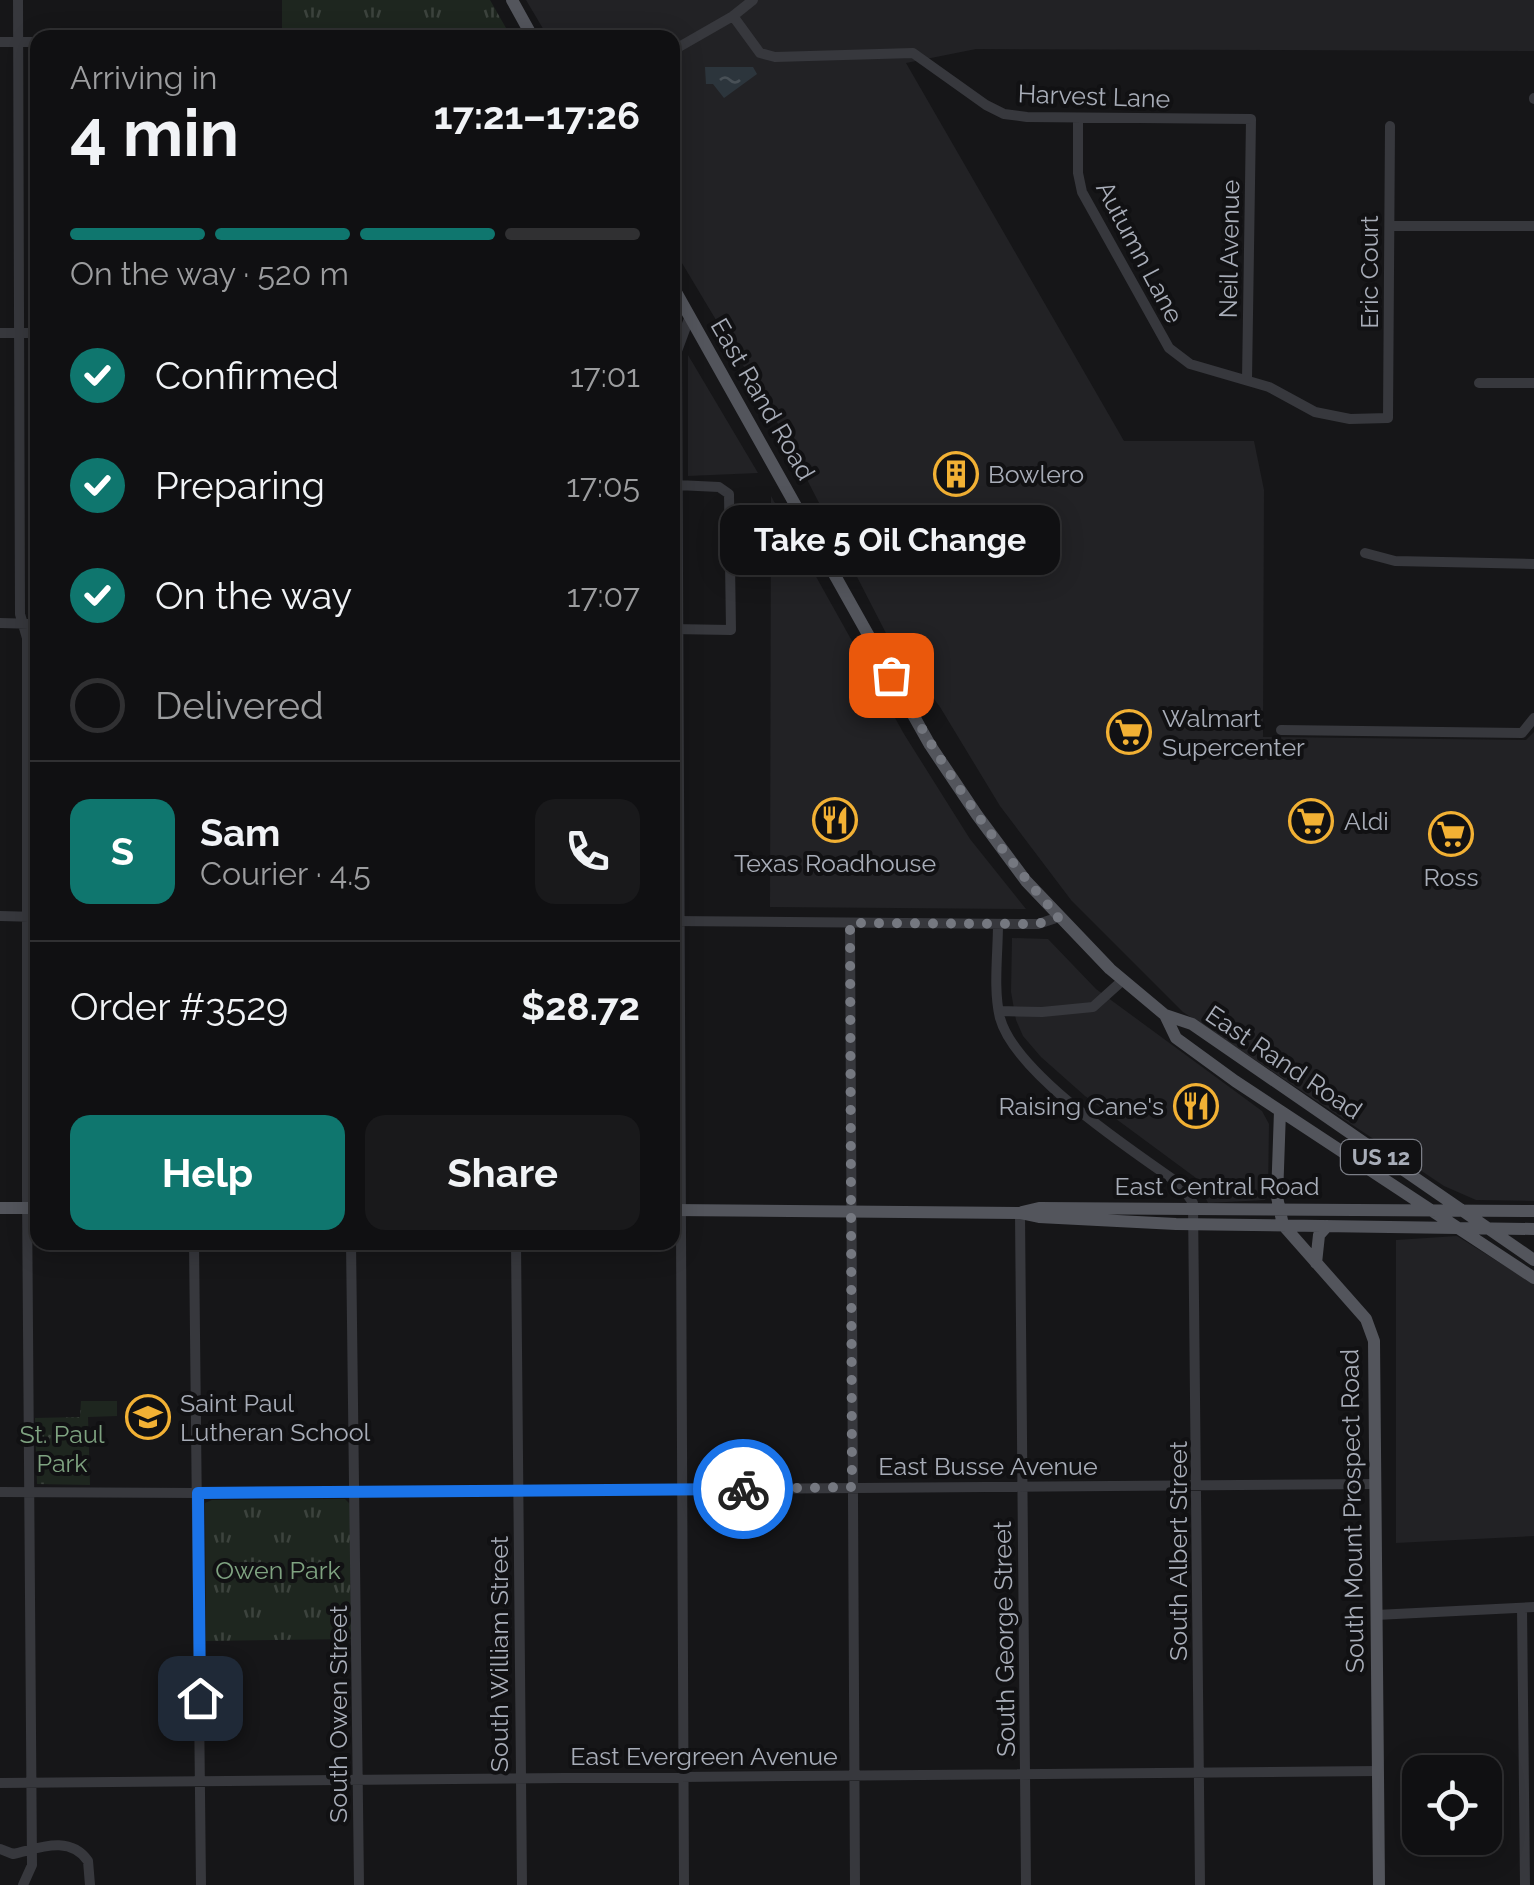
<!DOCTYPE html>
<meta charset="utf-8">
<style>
:root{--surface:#101012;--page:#19191b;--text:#f1f3f6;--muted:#9c9d9f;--line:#303032;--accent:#0f766e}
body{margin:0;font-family:Raleway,sans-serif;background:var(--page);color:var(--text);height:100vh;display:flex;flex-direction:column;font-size:38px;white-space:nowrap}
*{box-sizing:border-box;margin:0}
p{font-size:32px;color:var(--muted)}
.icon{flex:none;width:55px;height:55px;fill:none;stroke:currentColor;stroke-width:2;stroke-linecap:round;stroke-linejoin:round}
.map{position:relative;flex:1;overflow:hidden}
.details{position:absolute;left:30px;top:30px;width:650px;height:1220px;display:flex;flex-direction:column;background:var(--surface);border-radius:20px;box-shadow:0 5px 25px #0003,0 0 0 2px var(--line)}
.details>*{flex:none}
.controls{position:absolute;left:1402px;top:1755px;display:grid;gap:20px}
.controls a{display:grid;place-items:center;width:100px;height:100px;border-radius:20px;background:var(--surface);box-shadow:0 5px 25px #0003,0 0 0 2px var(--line);font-size:50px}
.pin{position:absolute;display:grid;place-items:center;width:85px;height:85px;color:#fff;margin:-42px;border-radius:20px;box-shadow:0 5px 15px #0006}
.courier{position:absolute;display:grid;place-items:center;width:100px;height:100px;margin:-50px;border:8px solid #1a73e8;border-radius:50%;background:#fff;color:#222;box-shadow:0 2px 12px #0007}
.bubble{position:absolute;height:70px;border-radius:20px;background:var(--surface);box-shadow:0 5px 25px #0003,0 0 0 2px var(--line);font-size:32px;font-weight:700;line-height:70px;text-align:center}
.head em{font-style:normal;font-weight:700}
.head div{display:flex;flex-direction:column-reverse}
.head{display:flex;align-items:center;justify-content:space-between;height:170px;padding:0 40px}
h1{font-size:65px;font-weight:700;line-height:75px}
.bar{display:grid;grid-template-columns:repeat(4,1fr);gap:15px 10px;align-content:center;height:120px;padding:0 40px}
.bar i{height:12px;border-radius:8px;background:var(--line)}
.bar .on{background:var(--accent)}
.bar p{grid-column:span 4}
.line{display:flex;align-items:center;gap:25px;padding:0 40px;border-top:2px solid var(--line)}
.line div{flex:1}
.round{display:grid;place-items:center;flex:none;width:105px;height:105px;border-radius:20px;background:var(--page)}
ol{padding:0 40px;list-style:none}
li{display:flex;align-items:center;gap:30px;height:110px}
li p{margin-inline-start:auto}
li .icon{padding:10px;border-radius:50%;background:var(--accent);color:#fff;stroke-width:4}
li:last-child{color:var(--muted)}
li i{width:55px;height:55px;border:5px solid var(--line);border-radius:50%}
.cta{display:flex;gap:20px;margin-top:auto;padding:20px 40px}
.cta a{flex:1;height:115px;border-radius:20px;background:var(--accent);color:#fff;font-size:40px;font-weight:700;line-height:115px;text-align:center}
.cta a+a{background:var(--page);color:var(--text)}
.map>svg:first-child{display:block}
.built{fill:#222225}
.park{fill:url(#park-tufts)}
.water{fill:url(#water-ripples)}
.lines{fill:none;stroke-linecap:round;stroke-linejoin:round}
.minor{stroke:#37383d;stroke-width:10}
.major{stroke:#53555c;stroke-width:12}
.done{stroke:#757880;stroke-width:10;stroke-dasharray:0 18}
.route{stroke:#1a73e8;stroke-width:12}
.labels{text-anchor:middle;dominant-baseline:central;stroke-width:8;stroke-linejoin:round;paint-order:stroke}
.shield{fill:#111113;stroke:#7b7e86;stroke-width:2.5}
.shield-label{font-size:22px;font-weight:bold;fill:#a8adb8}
.street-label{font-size:25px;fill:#a8adb8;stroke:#111113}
.poi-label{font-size:25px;fill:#a8adb8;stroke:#111113;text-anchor:start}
.park-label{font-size:25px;fill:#7fa381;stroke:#111113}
</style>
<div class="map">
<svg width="1534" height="1885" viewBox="0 0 1534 1885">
<defs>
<pattern id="park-tufts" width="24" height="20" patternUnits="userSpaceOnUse" patternTransform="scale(2.5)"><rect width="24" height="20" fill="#1e261f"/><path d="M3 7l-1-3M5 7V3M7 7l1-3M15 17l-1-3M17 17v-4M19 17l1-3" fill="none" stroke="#3c433d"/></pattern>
<pattern id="water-ripples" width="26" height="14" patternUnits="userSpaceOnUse" patternTransform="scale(2.5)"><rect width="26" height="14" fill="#2c353c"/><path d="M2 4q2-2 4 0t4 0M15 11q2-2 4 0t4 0" fill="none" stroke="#485056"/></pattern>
</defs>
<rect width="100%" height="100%" fill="#161618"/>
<!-- built -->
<path class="built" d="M526 0H1534V51L976 49 906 63 1124 441H1254L1264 490 1263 737 1526 740 1534 732V1201L1476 1200 1444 1186 1183 1012 1071 900 1000 806 940 707 890 641 780 427 673 248 672 38 548 37Z
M688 355 758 473 688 476Z
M771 496 904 734 970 839 1026 909 770 907Z
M1012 938 1048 939 1096 989 1262 1111 1269 1124 1268 1193 1265 1200 1208 1203 1196 1178 1085 1096 1041 1057 1023 1036 1016 1020 1011 992Z
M1457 1236 1534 1284V1536L1396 1543V1240Z"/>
<!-- park -->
<path class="park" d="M282 0H490L510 35 282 34Z
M81 1401H117V1416L88 1417 90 1485 37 1484 35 1418 80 1417Z
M345 1499 350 1504 351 1639 206 1641 205 1503 212 1500Z"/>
<!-- water -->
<path class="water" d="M705 67H753L757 74 724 98 713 84H706Z"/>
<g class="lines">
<!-- minor -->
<path class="minor" d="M18 0 20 614 27 638V1195L32 1865 23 1885
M733 16 760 53 775 57 913 53 986 105 1004 114 1027 117 1251 119 1247 380
M0 42H38
M672 51 733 16 753 0
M1534 99V98
M1078 119V173L1082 192 1169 348 1190 364 1269 387 1315 412 1350 419 1388 418 1390 126
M1390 226H1534
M0 333H38
M1479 383H1534
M1365 553 1395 561 1534 564
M0 623 38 624
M672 629 731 630 729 494 719 487 677 485
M1281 730 1522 733 1534 718
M0 916 38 917
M672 921 1025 924H1038L1059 917
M850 923 855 1885
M998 924C998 954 993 989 1000 1018 1015 1074 1133 1151 1181 1185L1193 1203 1200 1885
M999 1011 1042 1012 1093 1007 1123 980
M1020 1213 1026 1885
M194 1242 201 1885
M351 1242 359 1885
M516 1242 522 1885
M0 1492 198 1493 1376 1484
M1522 1608 1525 1885
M1376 1615 1534 1607
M0 1783 1378 1771
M0 1849 13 1854C37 1849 69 1834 88 1861L90 1885
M684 1885 677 351 690 316"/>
<!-- major -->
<path class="major" d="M512 0 533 38
M672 285 930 745 977 815 1026 881 1110 969 1165 1015 1192 1024 1534 1260
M1165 1015 1176 1038 1235 1081 1534 1278
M1280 1111 1277 1197 1283 1225 1366 1319 1374 1341 1379 1885
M0 1208H38
M672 1210 1020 1213 1039 1217 1176 1224 1534 1229
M1022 1212 1039 1208 1534 1211
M1316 1263 1319 1235 1327 1226"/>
</g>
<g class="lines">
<!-- done -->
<path class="done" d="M743 1489 852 1487 850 923 1038 924 1059 917C992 844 939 761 891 675"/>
<!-- route -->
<path class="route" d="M200 1698 198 1493 743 1489"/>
</g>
<!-- icons -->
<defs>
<g id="building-ring" transform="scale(2.25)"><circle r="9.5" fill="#111113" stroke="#f2b134" stroke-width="1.5"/><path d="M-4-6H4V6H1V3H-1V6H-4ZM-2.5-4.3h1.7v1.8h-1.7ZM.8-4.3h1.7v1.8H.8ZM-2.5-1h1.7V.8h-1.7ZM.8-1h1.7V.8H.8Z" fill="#f2b134"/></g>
<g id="supermarket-ring" transform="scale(2.25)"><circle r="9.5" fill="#111113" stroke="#f2b134" stroke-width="1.5"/><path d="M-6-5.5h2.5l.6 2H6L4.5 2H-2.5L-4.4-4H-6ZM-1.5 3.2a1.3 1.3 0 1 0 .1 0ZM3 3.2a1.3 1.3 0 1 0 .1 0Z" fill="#f2b134"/></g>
<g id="restaurant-ring" transform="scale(2.25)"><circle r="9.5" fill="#111113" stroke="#f2b134" stroke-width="1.5"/><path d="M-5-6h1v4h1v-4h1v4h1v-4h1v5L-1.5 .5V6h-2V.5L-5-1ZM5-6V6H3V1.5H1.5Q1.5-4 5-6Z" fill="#f2b134"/></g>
<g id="school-ring" transform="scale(2.25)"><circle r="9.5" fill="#111113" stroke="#f2b134" stroke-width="1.5"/><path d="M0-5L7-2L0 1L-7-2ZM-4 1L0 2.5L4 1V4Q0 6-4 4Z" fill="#f2b134"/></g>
</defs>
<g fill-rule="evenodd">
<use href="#building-ring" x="956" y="474"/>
<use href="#supermarket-ring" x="1129" y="732"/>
<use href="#restaurant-ring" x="835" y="820"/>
<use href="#supermarket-ring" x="1311" y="821"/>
<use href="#supermarket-ring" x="1451" y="834"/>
<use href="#restaurant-ring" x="1196" y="1106"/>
<use href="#school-ring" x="148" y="1417"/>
</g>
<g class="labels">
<!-- shield labels -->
<rect class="shield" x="1341" y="1140" width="80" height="34" rx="8"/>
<g class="shield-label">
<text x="1381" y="1157">US 12</text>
</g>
<!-- street labels -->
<g class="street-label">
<text transform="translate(1094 96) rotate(2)">Harvest Lane</text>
<text transform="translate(1229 249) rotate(-89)">Neil Avenue</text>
<text transform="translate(1140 252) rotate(62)">Autumn Lane</text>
<text transform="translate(1369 272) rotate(-90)">Eric Court</text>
<text transform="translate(763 399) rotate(60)">East Rand Road</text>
<text transform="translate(1284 1062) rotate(34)">East Rand Road</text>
<text x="1217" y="1186">East Central Road</text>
<text x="988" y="1466">East Busse Avenue</text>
<text transform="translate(1352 1511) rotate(-91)">South Mount Prospect Road</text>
<text transform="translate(1178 1551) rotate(-90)">South Albert Street</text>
<text transform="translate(1004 1639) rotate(-91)">South George Street</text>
<text transform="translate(499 1654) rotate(-90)">South William Street</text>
<text transform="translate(338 1714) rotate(-90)">South Owen Street</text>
<text x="704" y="1756">East Evergreen Avenue</text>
</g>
<!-- poi labels -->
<g class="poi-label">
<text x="988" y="474">Bowlero</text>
<text x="1162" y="718">Walmart<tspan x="1162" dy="29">Supercenter</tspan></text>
<text x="1344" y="821">Aldi</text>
<text x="835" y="863" text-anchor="middle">Texas Roadhouse</text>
<text x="1451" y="877" text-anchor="middle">Ross</text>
<text x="1164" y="1106" text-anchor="end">Raising Cane's</text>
<text x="180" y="1403">Saint Paul<tspan x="180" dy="29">Lutheran School</tspan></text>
</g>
<!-- park labels -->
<g class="park-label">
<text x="62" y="1434">St. Paul<tspan x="62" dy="29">Park</tspan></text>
<text x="278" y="1570">Owen Park</text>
</g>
</g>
</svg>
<div class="controls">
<a><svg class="icon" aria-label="locate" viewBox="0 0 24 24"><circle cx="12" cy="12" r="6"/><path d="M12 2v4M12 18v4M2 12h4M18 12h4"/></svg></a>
</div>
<div class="pin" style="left:891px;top:675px;background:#ea580c"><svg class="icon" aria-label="bag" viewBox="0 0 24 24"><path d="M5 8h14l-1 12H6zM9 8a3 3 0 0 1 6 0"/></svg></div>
<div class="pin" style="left:200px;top:1698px;background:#1f2937"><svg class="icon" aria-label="home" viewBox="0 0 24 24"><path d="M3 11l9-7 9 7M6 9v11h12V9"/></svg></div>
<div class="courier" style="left:743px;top:1489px"><svg class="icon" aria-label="bike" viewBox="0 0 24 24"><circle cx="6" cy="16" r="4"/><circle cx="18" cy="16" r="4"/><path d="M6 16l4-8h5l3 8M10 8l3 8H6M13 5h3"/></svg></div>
<div class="bubble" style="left:720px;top:505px;width:340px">Take 5 Oil Change</div>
<section class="details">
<div class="head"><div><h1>4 min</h1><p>Arriving in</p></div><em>17:21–17:26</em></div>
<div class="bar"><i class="on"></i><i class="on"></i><i class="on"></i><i></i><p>On the way · 520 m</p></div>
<ol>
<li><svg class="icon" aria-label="check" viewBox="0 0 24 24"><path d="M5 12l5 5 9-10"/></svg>Confirmed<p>17:01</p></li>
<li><svg class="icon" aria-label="check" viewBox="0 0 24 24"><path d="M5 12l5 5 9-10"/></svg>Preparing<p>17:05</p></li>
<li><svg class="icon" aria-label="check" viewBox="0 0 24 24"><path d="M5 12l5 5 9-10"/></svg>On the way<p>17:07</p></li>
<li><i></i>Delivered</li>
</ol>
<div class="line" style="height:180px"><b class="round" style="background:var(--accent);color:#fff">S</b><div><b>Sam</b><p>Courier · 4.5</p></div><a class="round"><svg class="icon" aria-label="phone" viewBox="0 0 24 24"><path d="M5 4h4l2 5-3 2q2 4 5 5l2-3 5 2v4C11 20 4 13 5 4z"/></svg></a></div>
<div class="line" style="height:130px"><div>Order #3529</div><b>$28.72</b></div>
<div class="cta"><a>Help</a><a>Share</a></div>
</section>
</div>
